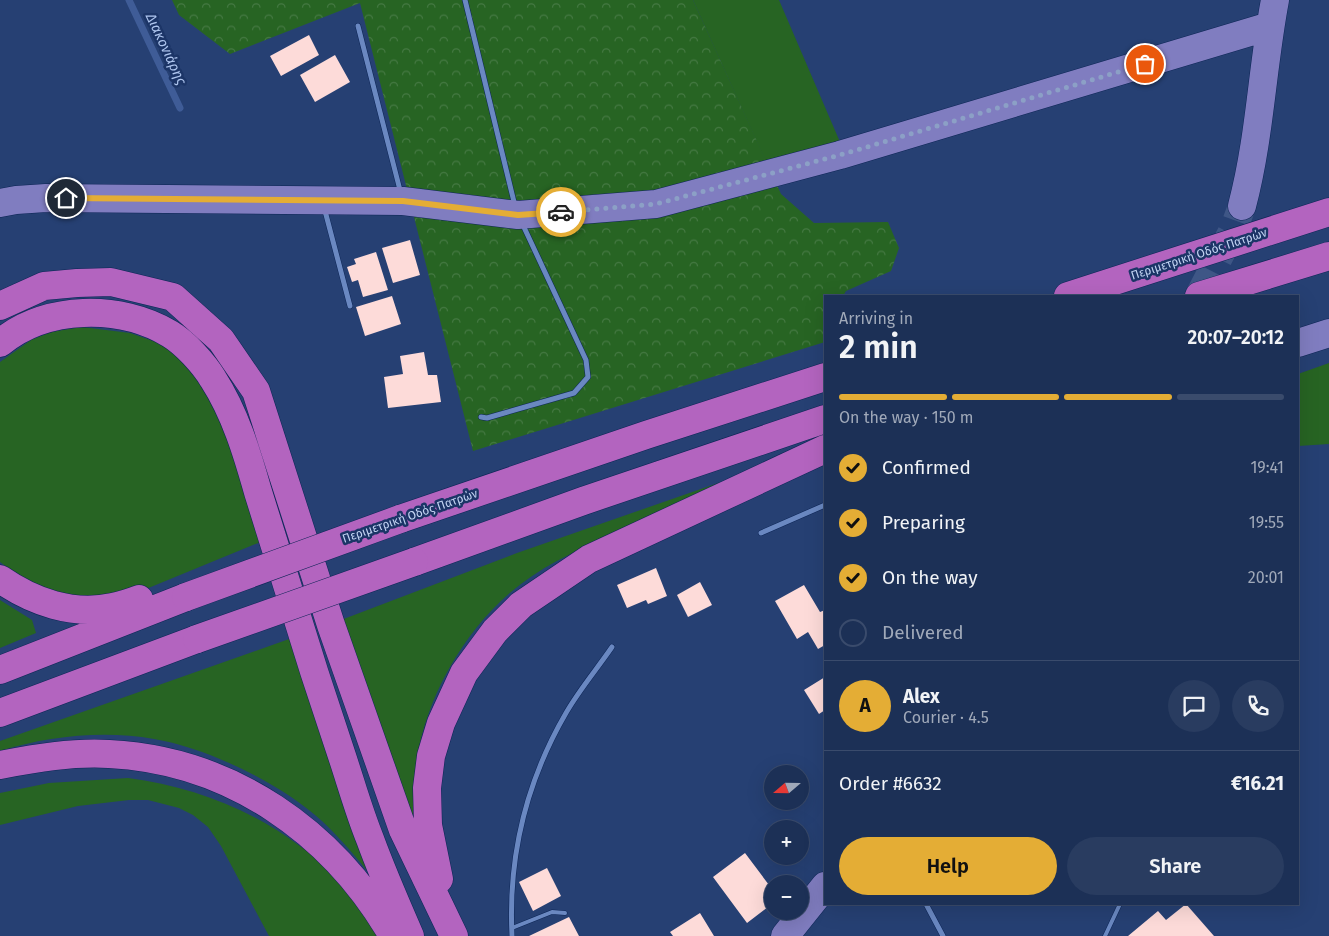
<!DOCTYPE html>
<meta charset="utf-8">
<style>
:root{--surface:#1c3056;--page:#293c60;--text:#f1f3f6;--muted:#a0a9b9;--line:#3a4b6c;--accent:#e4ad35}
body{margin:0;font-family:"Fira Sans",sans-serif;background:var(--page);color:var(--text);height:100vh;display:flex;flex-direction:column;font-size:19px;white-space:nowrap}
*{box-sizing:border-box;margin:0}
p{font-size:16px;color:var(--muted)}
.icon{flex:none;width:28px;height:28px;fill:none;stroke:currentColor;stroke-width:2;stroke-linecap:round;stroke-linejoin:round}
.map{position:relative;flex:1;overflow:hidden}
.sheet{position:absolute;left:824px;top:295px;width:475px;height:610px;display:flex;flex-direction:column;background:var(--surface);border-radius:0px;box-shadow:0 5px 20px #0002,0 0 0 1px var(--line)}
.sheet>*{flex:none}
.needle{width:32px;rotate:250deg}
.fabs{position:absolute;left:764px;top:765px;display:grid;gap:10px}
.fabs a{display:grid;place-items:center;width:45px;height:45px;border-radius:50%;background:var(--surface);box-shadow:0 5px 20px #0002,0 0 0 1px var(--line);font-size:25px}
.pin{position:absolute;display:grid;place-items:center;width:42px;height:42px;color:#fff;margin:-21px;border:2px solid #fff;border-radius:50%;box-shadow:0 1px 5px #0007}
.courier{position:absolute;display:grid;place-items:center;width:50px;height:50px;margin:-25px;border:4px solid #e4ad35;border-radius:50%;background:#fff;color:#222;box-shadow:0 1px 6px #0007}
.headline em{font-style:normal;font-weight:600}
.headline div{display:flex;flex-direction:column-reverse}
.headline{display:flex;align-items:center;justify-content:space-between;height:85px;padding:0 15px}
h1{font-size:32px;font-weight:600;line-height:38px}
.bar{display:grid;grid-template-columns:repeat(4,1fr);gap:8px 5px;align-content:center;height:60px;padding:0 15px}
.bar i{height:6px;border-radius:4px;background:var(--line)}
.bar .selected{background:var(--accent)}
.bar p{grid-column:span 4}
.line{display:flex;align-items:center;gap:12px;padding:0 15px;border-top:1px solid var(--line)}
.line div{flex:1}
.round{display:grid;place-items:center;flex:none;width:52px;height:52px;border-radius:26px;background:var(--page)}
ol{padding:0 15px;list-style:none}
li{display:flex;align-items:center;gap:15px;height:55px}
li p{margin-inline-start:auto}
li .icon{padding:5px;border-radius:50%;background:var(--accent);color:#111;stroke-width:4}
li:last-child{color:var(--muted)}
li i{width:28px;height:28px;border:2px solid var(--line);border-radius:50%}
.primary-button{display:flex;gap:10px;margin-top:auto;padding:10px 15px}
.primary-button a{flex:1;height:58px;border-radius:30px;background:var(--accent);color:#111;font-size:20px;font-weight:600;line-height:58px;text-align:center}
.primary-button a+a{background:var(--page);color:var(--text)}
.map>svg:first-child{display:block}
.green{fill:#276423}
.forest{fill:url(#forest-crowns)}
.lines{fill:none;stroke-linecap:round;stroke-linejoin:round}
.stream{stroke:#3f5c97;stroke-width:7}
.building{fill:#fddbd9}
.secondary-tunnel{stroke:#3e5686;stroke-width:28;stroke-dasharray:28 14;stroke-linecap:butt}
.lane-casing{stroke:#0d2556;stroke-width:5}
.street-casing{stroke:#0d2556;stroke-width:6}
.secondary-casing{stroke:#0d2556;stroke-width:29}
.highway-casing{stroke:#0d2556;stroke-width:29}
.lane{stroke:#6a88c1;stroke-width:4}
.street{stroke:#6a88c1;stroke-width:5}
.secondary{stroke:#807dc0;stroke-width:28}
.highway{stroke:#b364bf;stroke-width:28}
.highway-bridge-casing{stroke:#0d2556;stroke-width:29;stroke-linecap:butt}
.highway-bridge{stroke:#b364bf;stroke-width:28}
.done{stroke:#8ca0c6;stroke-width:5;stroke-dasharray:0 9}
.route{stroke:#e4ad35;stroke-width:6}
.labels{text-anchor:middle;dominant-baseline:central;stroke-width:5;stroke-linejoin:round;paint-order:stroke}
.street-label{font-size:12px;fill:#c3d4f3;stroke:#1c3567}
.water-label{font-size:14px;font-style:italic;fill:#aec5ee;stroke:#1c3567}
</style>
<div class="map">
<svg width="1329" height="936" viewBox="0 0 1329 936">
<defs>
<pattern id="forest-crowns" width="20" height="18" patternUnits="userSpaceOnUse" patternTransform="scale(1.25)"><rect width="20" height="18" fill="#276423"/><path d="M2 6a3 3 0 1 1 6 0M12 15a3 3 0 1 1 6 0" fill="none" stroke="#457943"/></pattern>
</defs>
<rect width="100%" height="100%" fill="#264073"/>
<!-- green -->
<path class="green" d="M693 0H779L840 142 766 162Z
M82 327 130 333 153 341 173 350 188 365 220 414 263 541 146 589 74 600 22 578 0 562V362L31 340 51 332Z
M1329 363V444L1298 446V374Z
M721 482 722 486C688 501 655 516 621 530 587 546 551 561 521 584 468 624 427 694 417 759 414 782 416 808 416 831L341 620 517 553Z
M0 600 32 620 36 633 0 648Z
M292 638 373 878C357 858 341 839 322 821 282 784 208 748 154 739 104 730 48 736 0 751V741Z
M128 778C189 786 247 807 297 844 306 851 317 857 324 865 345 888 363 913 382 936H269L221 846 208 827 193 815 179 808 148 800H129L78 806 0 825V793L49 783Z"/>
<!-- forest -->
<path class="forest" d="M172 0H693L781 194 814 223 888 222 899 248 891 271 846 291 843 296H825V342L473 451 360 3 230 54 179 15Z"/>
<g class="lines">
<!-- stream -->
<path class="stream" d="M129 0 180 108"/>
</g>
<!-- building -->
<path class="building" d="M309 35 319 55 281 76 270 56Z
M335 55 350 82 315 102 300 75Z
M410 240 420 275 393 283 382 248Z
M376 252 388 290 363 297 358 280 352 282 347 267 356 264 354 259Z
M392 296 401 324 365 336 356 307Z
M424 352 428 375H437L441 402 388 408 384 377 403 374 400 356Z
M656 568 667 596 648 604 646 600 627 608 617 585Z
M700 582 712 605 688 617 677 595Z
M804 585 820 612 825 610V645L818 649 808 632 797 639 775 601Z
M825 677V710L819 714 804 690Z
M745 853 772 889V904L747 923 713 877Z
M547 868 561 896 533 911 519 882Z
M1186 904 1214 936H1128L1158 911 1166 920Z
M700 913 714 936H673L670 932Z
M569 917 579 936H529Z"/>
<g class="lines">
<!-- secondary-tunnel -->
<path class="secondary-tunnel" d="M1199 296 1234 228 1242 206"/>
<!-- lane casing -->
<g class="lane-casing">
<path id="lane" d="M512 928 552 912 565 913
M1105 936 1120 904"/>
</g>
<!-- street casing -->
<g class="street-casing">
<path id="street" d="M465 0 515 206
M358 26 401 194
M324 207 350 306
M481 417 487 418 574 393 588 377 586 360 522 223
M761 533 825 505
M926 904 943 936
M512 936C508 856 526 782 566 713 579 690 597 669 612 647"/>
</g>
<!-- secondary casing -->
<g class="secondary-casing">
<path id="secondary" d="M0 203 16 200 46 198 403 201 518 215 656 204 840 155 1270 26
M1242 206C1260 138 1262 68 1275 0
M1298 343 1329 333
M785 936 825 886"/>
</g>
<!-- highway casing -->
<g class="highway-casing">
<path id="highway" d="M1068 296 1329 212
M1199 296 1329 256
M0 306 44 286 77 283 111 282 173 297 221 340 256 391 331 625 403 830 454 936
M0 343C46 305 120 304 170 334 185 343 204 364 213 379 235 413 247 453 258 492 268 524 278 556 288 588 305 644 323 700 342 756 351 783 359 812 370 839 382 872 396 904 410 936
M400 519 646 435 825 377
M414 562 583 501 825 419
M0 579C33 602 73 616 113 607 122 605 131 602 139 599
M0 670 186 597
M0 713 197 639
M0 765C36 758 72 752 109 754 231 760 333 832 393 936
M439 879 428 825 427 788 431 756 441 723 464 673 495 631 521 605 589 559 825 449"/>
</g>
<!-- lane -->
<use href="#lane" class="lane"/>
<!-- street -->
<use href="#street" class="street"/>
<!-- secondary -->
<use href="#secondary" class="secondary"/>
<!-- highway -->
<use href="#highway" class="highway"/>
<!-- highway-bridge casing -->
<g class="highway-bridge-casing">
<path id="highway-bridge" d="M186 597 400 519
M197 639 414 562"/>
</g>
<!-- highway-bridge -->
<use href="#highway-bridge" class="highway-bridge"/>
</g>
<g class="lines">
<!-- done -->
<path class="done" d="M561 212 656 204 840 155 1145 64"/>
<!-- route -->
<path class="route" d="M66 198 403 201 518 215 561 212"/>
</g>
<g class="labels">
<!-- street labels -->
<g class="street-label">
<text transform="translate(1199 254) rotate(-18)">Περιμετρική Οδός Πατρών</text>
<text transform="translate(410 516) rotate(-19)">Περιμετρική Οδός Πατρών</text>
</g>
<!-- water labels -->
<g class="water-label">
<text transform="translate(166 49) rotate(65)">Διακονιάρης</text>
</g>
</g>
</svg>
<div class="fabs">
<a><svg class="needle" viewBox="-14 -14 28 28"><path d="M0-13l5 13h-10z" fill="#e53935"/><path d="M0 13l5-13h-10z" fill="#a0a9b9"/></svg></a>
<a>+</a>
<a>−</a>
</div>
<div class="pin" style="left:1145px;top:64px;background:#ea580c"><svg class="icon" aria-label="bag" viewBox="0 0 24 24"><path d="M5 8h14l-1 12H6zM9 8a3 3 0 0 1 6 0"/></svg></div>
<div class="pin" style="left:66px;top:198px;background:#1f2937"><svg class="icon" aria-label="home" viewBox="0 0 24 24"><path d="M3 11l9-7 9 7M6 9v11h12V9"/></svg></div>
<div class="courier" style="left:561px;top:212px"><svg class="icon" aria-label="car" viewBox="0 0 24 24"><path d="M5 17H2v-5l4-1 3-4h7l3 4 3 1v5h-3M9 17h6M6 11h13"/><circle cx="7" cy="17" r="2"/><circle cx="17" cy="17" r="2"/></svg></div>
<section class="sheet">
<div class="headline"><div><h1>2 min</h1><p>Arriving in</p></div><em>20:07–20:12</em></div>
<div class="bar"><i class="selected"></i><i class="selected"></i><i class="selected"></i><i></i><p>On the way · 150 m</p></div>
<ol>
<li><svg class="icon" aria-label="check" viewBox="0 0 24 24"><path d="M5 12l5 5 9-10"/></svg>Confirmed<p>19:41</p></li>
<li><svg class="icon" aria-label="check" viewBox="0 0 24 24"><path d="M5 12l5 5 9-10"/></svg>Preparing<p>19:55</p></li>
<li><svg class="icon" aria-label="check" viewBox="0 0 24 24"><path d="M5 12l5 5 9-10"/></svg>On the way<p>20:01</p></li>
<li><i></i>Delivered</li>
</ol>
<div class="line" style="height:90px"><b class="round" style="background:var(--accent);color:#111">A</b><div><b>Alex</b><p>Courier · 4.5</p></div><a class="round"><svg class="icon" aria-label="chat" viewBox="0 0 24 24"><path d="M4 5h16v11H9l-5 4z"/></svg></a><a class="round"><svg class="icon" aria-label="phone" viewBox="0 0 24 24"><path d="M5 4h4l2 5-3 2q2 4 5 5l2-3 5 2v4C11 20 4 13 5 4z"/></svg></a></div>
<div class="line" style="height:65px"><div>Order #6632</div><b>€16.21</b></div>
<div class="primary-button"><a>Help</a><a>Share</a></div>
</section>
</div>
